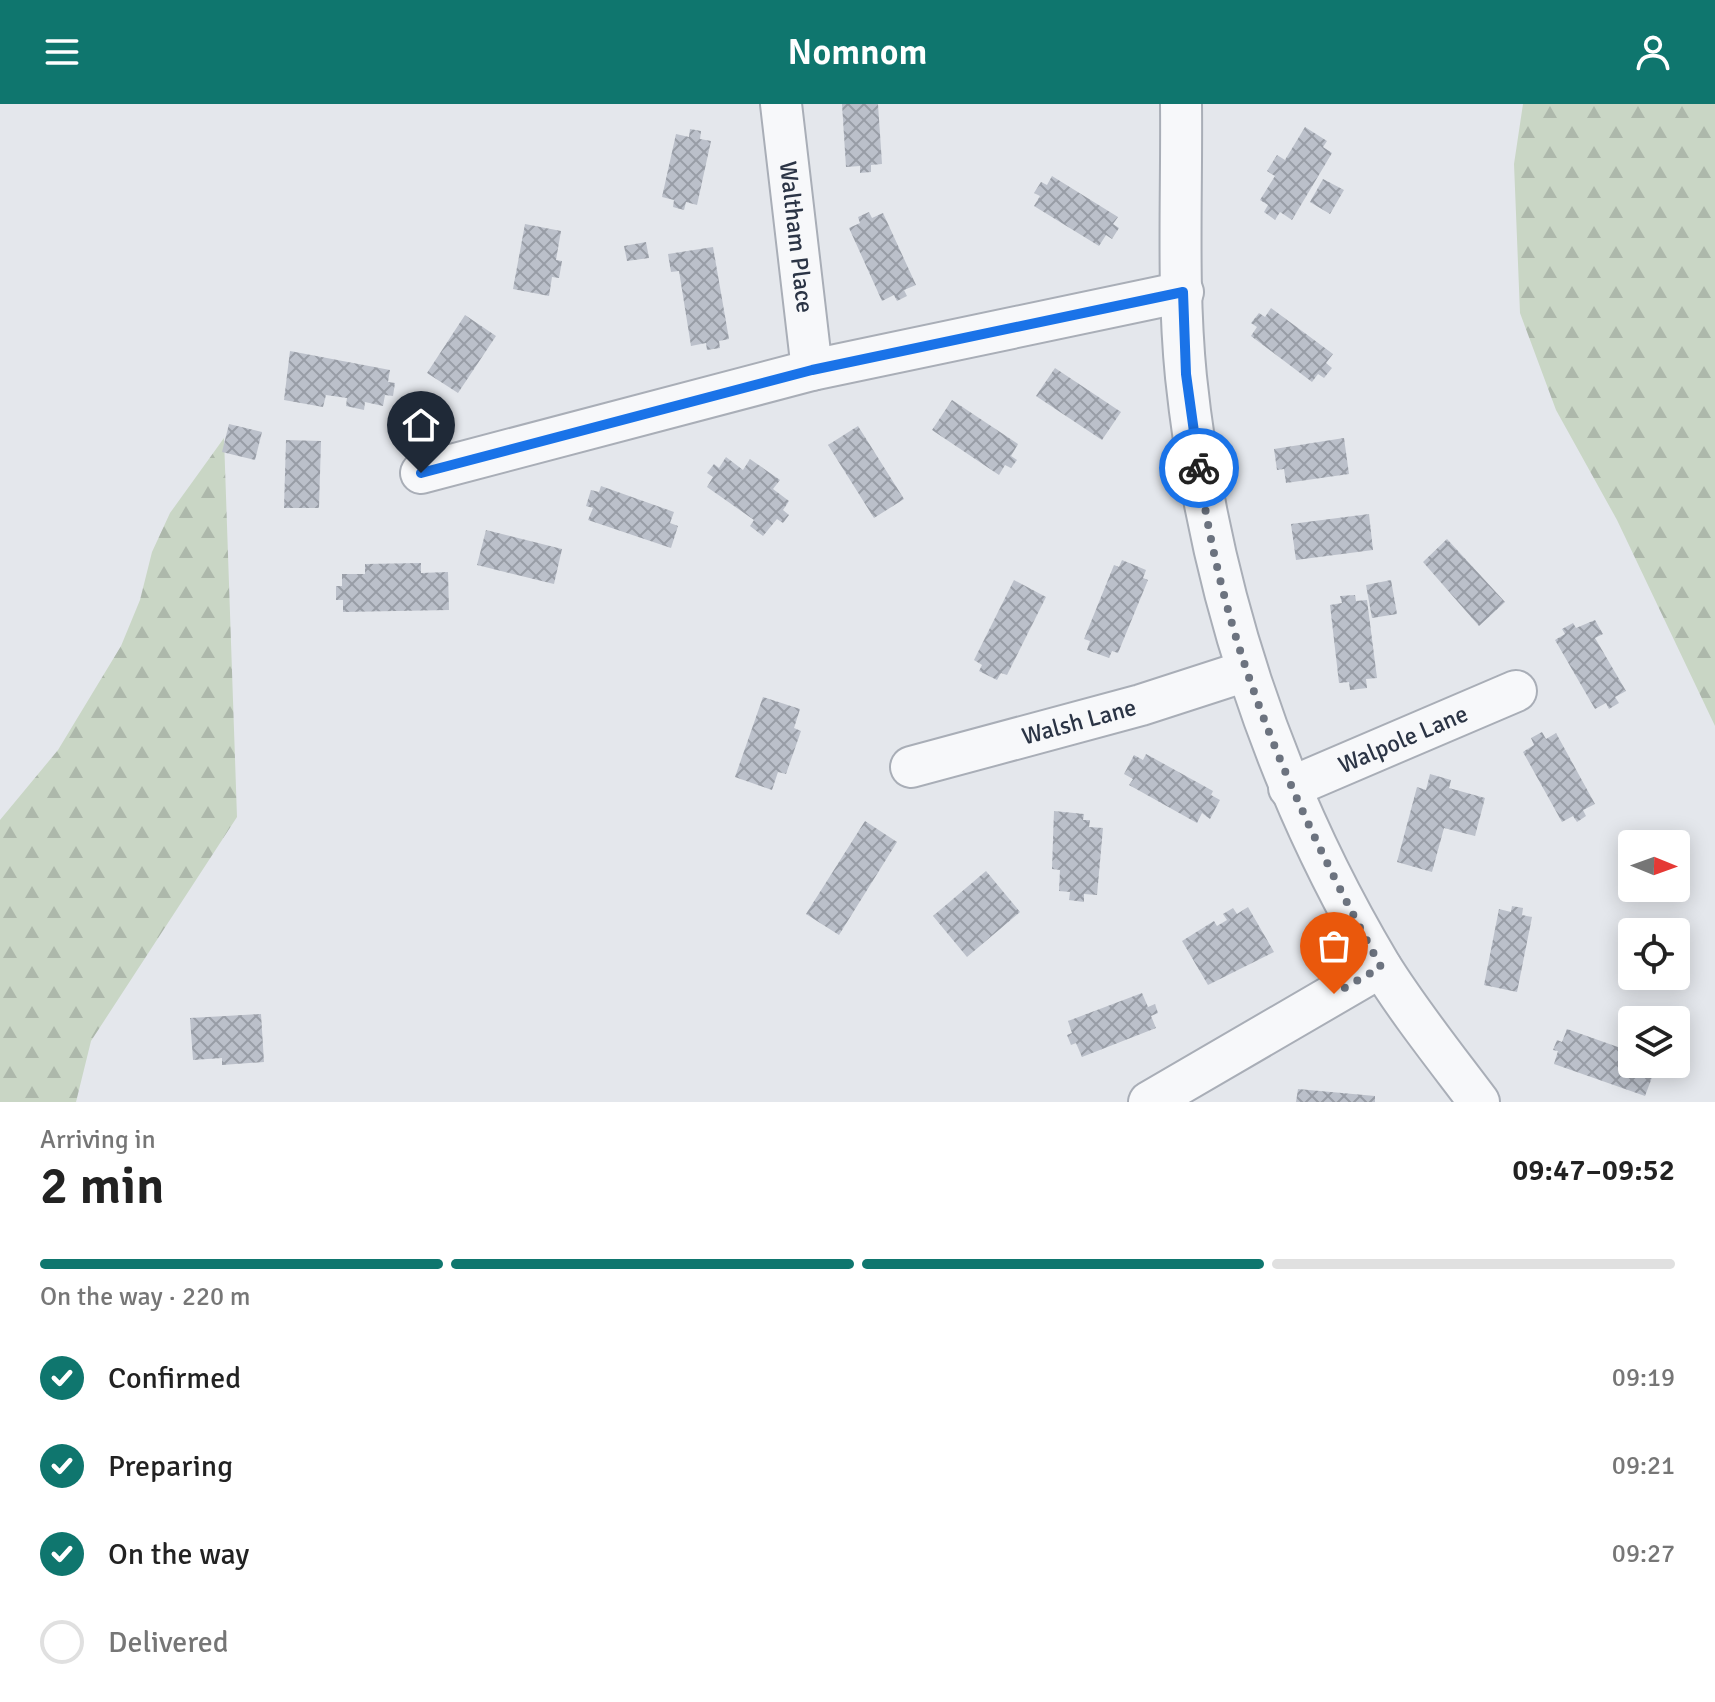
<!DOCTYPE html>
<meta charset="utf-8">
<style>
:root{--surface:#fff;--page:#f6f6f6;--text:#222;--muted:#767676;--line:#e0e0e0;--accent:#0f766e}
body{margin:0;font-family:Signika,sans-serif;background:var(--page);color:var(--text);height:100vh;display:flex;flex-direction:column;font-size:30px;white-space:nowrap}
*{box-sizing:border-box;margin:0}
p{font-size:26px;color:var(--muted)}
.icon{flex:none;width:44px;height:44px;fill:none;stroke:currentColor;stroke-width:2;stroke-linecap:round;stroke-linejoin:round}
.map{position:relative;height:998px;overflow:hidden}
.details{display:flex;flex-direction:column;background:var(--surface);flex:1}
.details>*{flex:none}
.needle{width:52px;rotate:91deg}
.controls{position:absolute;left:1618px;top:726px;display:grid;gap:16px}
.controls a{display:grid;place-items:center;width:72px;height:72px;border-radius:8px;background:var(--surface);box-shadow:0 4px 20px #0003;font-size:40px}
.pin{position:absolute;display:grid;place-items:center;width:68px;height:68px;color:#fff;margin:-82px -34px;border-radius:50% 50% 50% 0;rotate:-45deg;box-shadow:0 0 8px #0007}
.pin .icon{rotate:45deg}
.courier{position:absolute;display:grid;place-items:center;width:80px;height:80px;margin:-40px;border:6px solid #1a73e8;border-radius:50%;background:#fff;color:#222;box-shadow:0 2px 10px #0007}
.headline em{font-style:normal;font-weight:600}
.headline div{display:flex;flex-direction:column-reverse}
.headline{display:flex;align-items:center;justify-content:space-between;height:136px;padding:0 40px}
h1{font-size:52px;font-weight:600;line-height:60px}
.bar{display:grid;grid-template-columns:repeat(4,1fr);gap:12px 8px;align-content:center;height:96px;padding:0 40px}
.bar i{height:10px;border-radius:6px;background:var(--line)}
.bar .current{background:var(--accent)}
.bar p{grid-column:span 4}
ol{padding:0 40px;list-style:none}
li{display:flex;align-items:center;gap:24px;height:88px}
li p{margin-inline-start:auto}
li .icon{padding:8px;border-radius:50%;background:var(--accent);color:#fff;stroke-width:4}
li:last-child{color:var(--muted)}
li i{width:44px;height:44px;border:4px solid var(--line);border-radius:50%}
header{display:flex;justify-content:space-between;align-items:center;height:104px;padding:0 40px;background:var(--accent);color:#fff;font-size:36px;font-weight:600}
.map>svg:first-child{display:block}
.forest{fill:url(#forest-firs)}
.building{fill:url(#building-cross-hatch)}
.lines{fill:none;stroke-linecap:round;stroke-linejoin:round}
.minor-casing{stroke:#a9aeb7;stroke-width:44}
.minor{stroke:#f7f8fa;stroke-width:40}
.done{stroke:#6c737f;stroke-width:8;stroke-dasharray:0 14.4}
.route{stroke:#1a73e8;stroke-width:10}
.labels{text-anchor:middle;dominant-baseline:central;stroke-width:8;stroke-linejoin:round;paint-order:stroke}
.street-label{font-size:24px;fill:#2b3445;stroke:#f4f6f9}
</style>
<header><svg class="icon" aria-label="menu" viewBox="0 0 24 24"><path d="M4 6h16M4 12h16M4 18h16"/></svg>Nomnom<svg class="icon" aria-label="person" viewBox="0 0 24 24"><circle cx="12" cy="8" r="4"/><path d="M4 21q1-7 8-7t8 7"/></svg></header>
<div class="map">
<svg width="1715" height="998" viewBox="0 0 1715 998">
<defs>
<pattern id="forest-firs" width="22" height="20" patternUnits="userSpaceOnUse" patternTransform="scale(2)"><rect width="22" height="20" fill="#c9d6c5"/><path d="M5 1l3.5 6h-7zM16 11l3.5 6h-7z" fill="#adb8ab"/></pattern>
<pattern id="building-cross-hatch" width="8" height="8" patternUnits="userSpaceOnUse" patternTransform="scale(2)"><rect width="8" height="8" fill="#bbc0ca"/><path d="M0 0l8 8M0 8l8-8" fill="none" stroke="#989da6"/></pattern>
</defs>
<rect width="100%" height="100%" fill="#e4e7ec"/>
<!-- forest -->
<path class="forest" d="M1523 0H1715V622L1617 416 1556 306 1520 209 1514 60Z
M224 334 237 713 91 937 76 998H0V716L58 646 121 542 140 496 152 448 170 409Z"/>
<!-- building -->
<path class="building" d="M842 0H878L882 60 871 61V68L860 69V62L846 63Z
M1305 23 1327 37 1323 43 1332 49 1292 116 1280 108 1275 116 1264 108 1268 101 1260 96 1275 72 1267 67 1277 51 1285 56Z
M690 25 701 27 700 35 711 37 697 101 686 98 684 106 673 103 674 96 662 93 676 30 689 33Z
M1052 72 1118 113 1113 120 1119 124 1112 135 1106 131 1099 142 1034 102 1040 92 1034 89 1041 78 1047 81Z
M1323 75 1344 86 1330 110 1310 98Z
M869 108 872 114 883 109 916 181 904 186 907 192 897 197 894 191 882 197 849 124 860 119 858 113Z
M525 120 561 127 556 156 562 157 559 174 552 173 549 192 513 185Z
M646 138 649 154 627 157 624 142Z
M713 143 729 235 719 237 720 244 707 246 706 239 691 242 679 167 671 168 668 150Z
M1271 204 1333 250 1326 259 1332 264 1324 274 1318 270 1312 278 1251 232 1257 223 1251 219 1259 209 1265 213Z
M465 211 496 232 458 289 427 269Z
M290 247 390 266 388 278 395 279 393 292 385 291 383 302 365 298 364 306 346 302 347 294 326 291 323 303 284 296Z
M1055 264 1121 308 1102 336 1036 292Z
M952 296 1018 340 1011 352 1017 356 1011 364 1005 361 999 371 932 326Z
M229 320 262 328 255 356 222 348Z
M858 322 904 395 874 414 828 341Z
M1344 334 1349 370 1286 379 1284 365 1277 366 1274 345Z
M286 336 321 337 319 404H284Z
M726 353 743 366 750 355 780 376 773 385 789 397 783 406 789 411 783 419 777 415 763 432 750 422 754 416 707 383 713 373 707 369 714 360 719 364Z
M601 382 674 408 670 419 678 422 671 444 588 416 593 404 586 402 591 386 599 388Z
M1369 410 1373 446 1296 456 1291 420Z
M486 426 562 445 554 480 477 461Z
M1447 435 1505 498 1479 522 1423 458Z
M1122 456 1146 466 1143 474 1148 476 1118 549 1112 547 1109 554 1087 546 1090 537 1084 535 1114 461 1119 463Z
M421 459V469L448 468 449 506 343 508V496H336V482H342V470H365V460Z
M1014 476 1046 493 1007 571 1001 569 997 576 979 567 982 561 974 556Z
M1391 476 1397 510 1372 514 1366 481Z
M1355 491 1356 497 1367 496 1377 574 1366 575 1367 584 1350 586 1349 578 1339 579 1330 501 1342 499 1340 492Z
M1595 516 1603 530 1595 534 1626 587 1615 593 1619 599 1609 605 1606 599 1595 605 1555 536 1565 530 1562 525 1573 519 1576 524Z
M763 593 800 605 794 624 801 627 786 670 778 668 772 686 735 673Z
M1542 628 1546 635 1556 629 1595 700 1583 706 1586 712 1577 718 1573 712 1562 718 1523 648 1534 641 1531 634Z
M1146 650 1213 687 1211 691 1220 696 1210 715 1202 709 1197 719 1129 681 1133 675 1124 670 1134 651 1143 656Z
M1430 670 1451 676 1449 684 1485 694 1475 732 1444 724 1432 768 1397 758 1417 683 1426 686Z
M1054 707 1084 710 1083 716H1090L1089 723 1103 724 1097 791 1084 790V798L1069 796 1070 788 1059 787 1060 766 1052 765Z
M865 717 897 738 839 831 806 810Z
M986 767 1020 808 967 853 933 812Z
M1512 802 1523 804 1522 811 1532 813 1517 888 1484 881 1499 805 1511 808Z
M1248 803 1274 848 1208 881 1182 837 1214 817 1217 822 1227 816 1223 810 1233 804 1237 810Z
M1142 889 1148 903 1155 900 1158 909 1151 912 1156 924 1082 953 1076 939 1071 941 1067 931 1072 929 1068 917Z
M261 910 264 958 222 961V954L193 956 190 914Z
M1567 925 1632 948V960H1657L1645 992 1554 960 1558 947 1553 946 1557 936 1562 938Z
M1298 985 1375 992V998H1296Z"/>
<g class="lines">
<!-- minor casing -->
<g class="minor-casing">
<g id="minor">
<path id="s1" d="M781 0 812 266"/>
<path d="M1181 0C1182 90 1177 183 1186 273 1208 481 1273 681 1380 861 1409 908 1446 954 1479 998"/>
<path d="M421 369 812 266 1183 188"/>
<path id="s2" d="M911 663 1141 601 1246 567"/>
<path id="s3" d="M1289 684 1516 587"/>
<path d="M1149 998 1381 863"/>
</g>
</g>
<!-- minor -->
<use href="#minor" class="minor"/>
</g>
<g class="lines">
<!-- done -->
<path class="done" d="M1199 364C1223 546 1295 704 1381 863L1334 890"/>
<!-- route -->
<path class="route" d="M421 369 812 266 1183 188 1186 270 1199 364"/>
</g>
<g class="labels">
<!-- street labels -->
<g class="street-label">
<text stroke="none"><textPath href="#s1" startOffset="134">Waltham Place</textPath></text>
<text stroke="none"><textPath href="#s2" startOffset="174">Walsh Lane</textPath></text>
<text stroke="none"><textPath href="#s3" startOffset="124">Walpole Lane</textPath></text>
</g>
</g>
</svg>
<div class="controls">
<a><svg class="needle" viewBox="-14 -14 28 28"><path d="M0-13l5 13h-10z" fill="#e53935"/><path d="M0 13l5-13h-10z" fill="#767676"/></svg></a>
<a><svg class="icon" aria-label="locate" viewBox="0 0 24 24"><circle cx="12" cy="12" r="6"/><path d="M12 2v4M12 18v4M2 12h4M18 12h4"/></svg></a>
<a><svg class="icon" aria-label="layers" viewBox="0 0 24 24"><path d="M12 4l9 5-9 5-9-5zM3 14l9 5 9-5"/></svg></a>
</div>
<div class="pin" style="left:1334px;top:890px;background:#ea580c"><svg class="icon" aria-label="bag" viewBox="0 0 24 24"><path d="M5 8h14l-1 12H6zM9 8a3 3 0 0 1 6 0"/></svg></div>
<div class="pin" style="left:421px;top:369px;background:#1f2937"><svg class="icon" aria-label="home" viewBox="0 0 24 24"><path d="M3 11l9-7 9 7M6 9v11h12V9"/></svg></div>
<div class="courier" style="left:1199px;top:364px"><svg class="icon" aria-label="bike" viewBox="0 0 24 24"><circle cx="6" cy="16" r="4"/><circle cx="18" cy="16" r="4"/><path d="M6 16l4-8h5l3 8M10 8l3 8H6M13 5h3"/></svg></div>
</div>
<section class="details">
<div class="headline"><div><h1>2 min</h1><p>Arriving in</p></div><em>09:47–09:52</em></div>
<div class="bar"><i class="current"></i><i class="current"></i><i class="current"></i><i></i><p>On the way · 220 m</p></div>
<ol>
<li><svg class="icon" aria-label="check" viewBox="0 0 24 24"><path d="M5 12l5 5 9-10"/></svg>Confirmed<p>09:19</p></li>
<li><svg class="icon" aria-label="check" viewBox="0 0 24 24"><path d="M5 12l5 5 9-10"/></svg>Preparing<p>09:21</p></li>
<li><svg class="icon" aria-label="check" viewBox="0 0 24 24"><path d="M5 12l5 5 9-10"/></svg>On the way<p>09:27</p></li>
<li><i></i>Delivered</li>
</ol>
</section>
